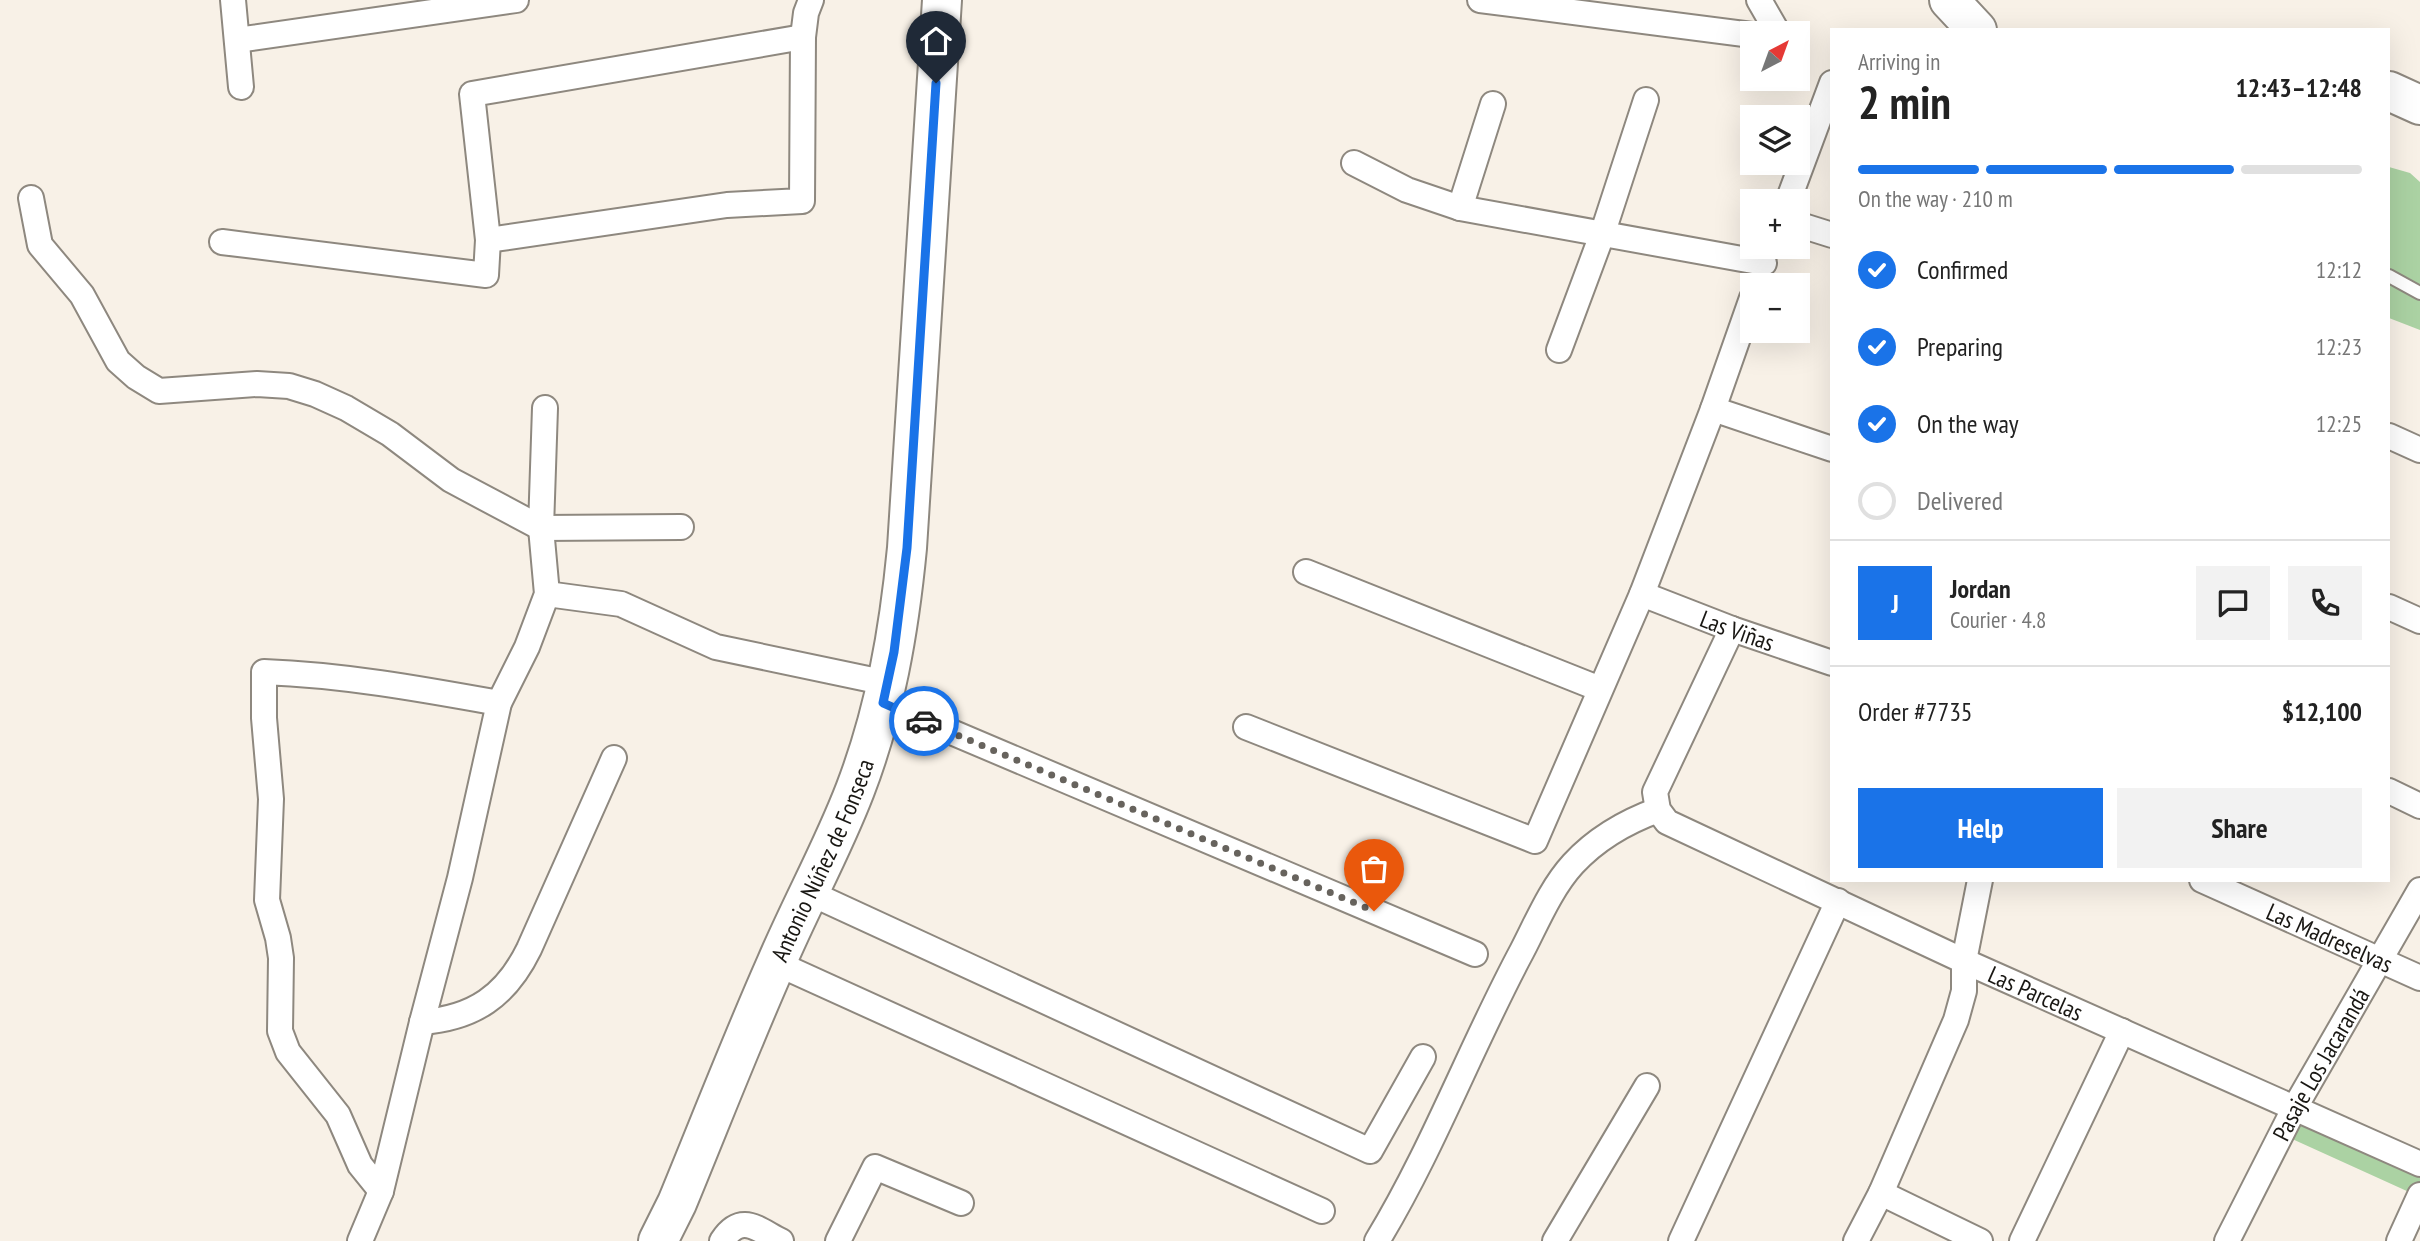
<!DOCTYPE html>
<meta charset="utf-8">
<style>
:root{--surface:#fff;--page:#f2f2f2;--text:#222;--muted:#767676;--line:#e0e0e0;--accent:#1a73e8}
body{margin:0;font-family:"PT Sans Narrow",sans-serif;background:var(--page);color:var(--text);height:100vh;display:flex;flex-direction:column;font-size:26px;white-space:nowrap}
*{box-sizing:border-box;margin:0}
p{font-size:23px;color:var(--muted)}
.icon{flex:none;width:38px;height:38px;fill:none;stroke:currentColor;stroke-width:2;stroke-linecap:round;stroke-linejoin:round}
.map{position:relative;flex:1;overflow:hidden}
.drawer{position:absolute;left:1830px;top:28px;width:560px;height:854px;display:flex;flex-direction:column;background:var(--surface);border-radius:0px;box-shadow:0 7px 28px #0002}
.drawer>*{flex:none}
.needle{width:46px;rotate:41deg}
.buttons{position:absolute;left:1740px;top:21px;display:grid;gap:14px}
.buttons a{display:grid;place-items:center;width:70px;height:70px;border-radius:0px;background:var(--surface);box-shadow:0 7px 28px #0002;font-size:35px}
.pin{position:absolute;display:grid;place-items:center;width:60px;height:60px;color:#fff;margin:-72px -30px;border-radius:50% 50% 50% 0;rotate:-45deg;box-shadow:0 0 7px #0007}
.pin .icon{rotate:45deg}
.courier{position:absolute;display:grid;place-items:center;width:70px;height:70px;margin:-35px;border:5px solid #1a73e8;border-radius:50%;background:#fff;color:#222;box-shadow:0 2px 9px #0007}
.head em{font-style:normal;font-weight:800}
.head div{display:flex;flex-direction:column-reverse}
.head{display:flex;align-items:center;justify-content:space-between;height:119px;padding:0 28px}
h1{font-size:46px;font-weight:800;line-height:52px}
.bar{display:grid;grid-template-columns:repeat(4,1fr);gap:10px 7px;align-content:center;height:84px;padding:0 28px}
.bar i{height:9px;border-radius:5px;background:var(--line)}
.bar .on{background:var(--accent)}
.bar p{grid-column:span 4}
.line{display:flex;align-items:center;gap:18px;padding:0 28px;border-top:2px solid var(--line)}
.line div{flex:1}
.round{display:grid;place-items:center;flex:none;width:74px;height:74px;border-radius:0px;background:var(--page)}
ol{padding:0 28px;list-style:none}
li{display:flex;align-items:center;gap:21px;height:77px}
li p{margin-inline-start:auto}
li .icon{padding:7px;border-radius:50%;background:var(--accent);color:#fff;stroke-width:4}
li:last-child{color:var(--muted)}
li i{width:38px;height:38px;border:4px solid var(--line);border-radius:50%}
.cta{display:flex;gap:14px;margin-top:auto;padding:14px 28px}
.cta a{flex:1;height:80px;border-radius:0px;background:var(--accent);color:#fff;font-size:28px;font-weight:800;line-height:80px;text-align:center}
.cta a+a{background:var(--page);color:var(--text)}
.map>svg:first-child{display:block}
.green{fill:#abd2a3}
.lines{fill:none;stroke-linecap:round;stroke-linejoin:round}
.service-casing{stroke:#8e887f;stroke-width:16}
.minor-casing{stroke:#8e887f;stroke-width:28}
.primary-casing{stroke:#8e887f;stroke-width:42}
.service{stroke:#fff;stroke-width:12}
.minor{stroke:#fff;stroke-width:24}
.primary{stroke:#fff;stroke-width:38}
.done{stroke:#67635d;stroke-width:7;stroke-dasharray:0 12.6}
.route{stroke:#1a73e8;stroke-width:9}
.labels{text-anchor:middle;dominant-baseline:central;stroke-width:7;stroke-linejoin:round;paint-order:stroke}
.street-label{font-size:24px;fill:#191713;stroke:#fff}
</style>
<div class="map">
<svg width="2420" height="1241" viewBox="0 0 2420 1241">
<rect width="100%" height="100%" fill="#f8f1e7"/>
<!-- green -->
<path class="green" d="M2389 167 2410 173 2420 182V330L2389 318Z
M2299 1119 2420 1174V1197L2290 1138Z"/>
<g class="lines">
<!-- service casing -->
<g class="service-casing">
<path id="service" d="M2389 276 2420 293"/>
</g>
<!-- minor casing -->
<g class="minor-casing">
<g id="minor">
<path d="M233 0 241 87"/>
<path d="M1480 0 1752 35"/>
<path d="M1759 0 1778 33"/>
<path d="M237 40 516 0"/>
<path d="M1354 163 1407 190 1460 208 1764 263"/>
<path d="M31 198 40 245 82 295 118 361 136 377 159 391 257 384 289 386 315 394 346 408 390 434 451 480 541 528 681 527"/>
<path d="M1788 201 1832 83"/>
<path d="M1460 208 1493 104"/>
<path d="M1797 224 1832 235"/>
<path d="M488 240 727 205 802 201 803 37 806 13 811 0"/>
<path d="M222 242 486 275 488 240 472 94 803 37"/>
<path d="M1559 350 1603 232 1646 100"/>
<path d="M1713 409 1832 449"/>
<path d="M2389 436 2420 450"/>
<path d="M1306 572 1600 689"/>
<path d="M547 594 621 604 716 647 887 683"/>
<path id="s1" d="M1642 594 1732 629 1832 663"/>
<path d="M2389 607 2420 621"/>
<path id="s2" d="M1732 629 1655 792 1658 810 1667 822 1964 961 2420 1164"/>
<path d="M883 703 1475 954"/>
<path d="M1246 727 1535 841 1642 594 1713 409 1752 298"/>
<path d="M2389 791 2420 806"/>
<path id="s3" d="M2202 880 2420 978"/>
<path d="M810 893 1370 1151 1423 1057"/>
<path d="M776 963 1322 1211"/>
<path d="M422 1022C474 1018 506 996 529 949L614 758"/>
<path d="M381 1191 360 1165 338 1115 288 1052 280 1031 281 958 278 938 267 900 271 799 264 718V672C344 675 421 689 499 703"/>
<path d="M1881 1193 1980 1241"/>
<path d="M360 1241 381 1191 422 1022 460 878 499 703 527 647 547 594 541 528 545 408"/>
<path d="M722 1241C741 1212 757 1229 781 1241"/>
<path d="M838 1241 875 1167 961 1203"/>
<path d="M1377 1241C1433 1149 1471 1046 1522 951 1537 922 1551 888 1573 864 1597 838 1625 822 1658 810"/>
<path d="M1555 1241 1647 1086"/>
<path d="M1681 1241 1838 901"/>
<path d="M1856 1241 1881 1193 1956 1020 1964 991V961L1980 880"/>
<path d="M2022 1241 2122 1031"/>
<path id="s4" d="M2227 1241 2294 1109 2420 890"/>
<path d="M2399 1241 2420 1195"/>
</g>
</g>
<!-- primary casing -->
<g class="primary-casing">
<g id="primary">
<path d="M1949 0 1977 30"/>
<path d="M2389 91 2420 105"/>
<path id="s5" d="M658 1241 677 1203C710 1123 741 1043 776 964 801 905 832 850 855 790 885 712 899 631 907 548L942 0"/>
</g>
</g>
<!-- service -->
<use href="#service" class="service"/>
<!-- minor -->
<use href="#minor" class="minor"/>
<!-- primary -->
<use href="#primary" class="primary"/>
</g>
<g class="lines">
<!-- done -->
<path class="done" d="M924 721 1374 911"/>
<!-- route -->
<path class="route" d="M924 721 883 703 894 652 907 548 936 83"/>
</g>
<g class="labels">
<!-- street labels -->
<g class="street-label">
<text stroke="none"><textPath href="#s1" startOffset="102">Las Viñas</textPath></text>
<text stroke="none"><textPath href="#s5" startOffset="415">Antonio Núñez de Fonseca</textPath></text>
<text stroke="none"><textPath href="#s3" startOffset="140">Las Madreselvas</textPath></text>
<text stroke="none"><textPath href="#s2" startOffset="620">Las Parcelas</textPath></text>
<text stroke="none"><textPath href="#s4" startOffset="200">Pasaje Los Jacarandá</textPath></text>
</g>
</g>
</svg>
<div class="buttons">
<a><svg class="needle" viewBox="-14 -14 28 28"><path d="M0-13l5 13h-10z" fill="#e53935"/><path d="M0 13l5-13h-10z" fill="#767676"/></svg></a>
<a><svg class="icon" aria-label="layers" viewBox="0 0 24 24"><path d="M12 4l9 5-9 5-9-5zM3 14l9 5 9-5"/></svg></a>
<a>+</a>
<a>−</a>
</div>
<div class="pin" style="left:1374px;top:911px;background:#ea580c"><svg class="icon" aria-label="bag" viewBox="0 0 24 24"><path d="M5 8h14l-1 12H6zM9 8a3 3 0 0 1 6 0"/></svg></div>
<div class="pin" style="left:936px;top:83px;background:#1f2937"><svg class="icon" aria-label="home" viewBox="0 0 24 24"><path d="M3 11l9-7 9 7M6 9v11h12V9"/></svg></div>
<div class="courier" style="left:924px;top:721px"><svg class="icon" aria-label="car" viewBox="0 0 24 24"><path d="M5 17H2v-5l4-1 3-4h7l3 4 3 1v5h-3M9 17h6M6 11h13"/><circle cx="7" cy="17" r="2"/><circle cx="17" cy="17" r="2"/></svg></div>
<section class="drawer">
<div class="head"><div><h1>2 min</h1><p>Arriving in</p></div><em>12:43–12:48</em></div>
<div class="bar"><i class="on"></i><i class="on"></i><i class="on"></i><i></i><p>On the way · 210 m</p></div>
<ol>
<li><svg class="icon" aria-label="check" viewBox="0 0 24 24"><path d="M5 12l5 5 9-10"/></svg>Confirmed<p>12:12</p></li>
<li><svg class="icon" aria-label="check" viewBox="0 0 24 24"><path d="M5 12l5 5 9-10"/></svg>Preparing<p>12:23</p></li>
<li><svg class="icon" aria-label="check" viewBox="0 0 24 24"><path d="M5 12l5 5 9-10"/></svg>On the way<p>12:25</p></li>
<li><i></i>Delivered</li>
</ol>
<div class="line" style="height:126px"><b class="round" style="background:var(--accent);color:#fff">J</b><div><b>Jordan</b><p>Courier · 4.8</p></div><a class="round"><svg class="icon" aria-label="chat" viewBox="0 0 24 24"><path d="M4 5h16v11H9l-5 4z"/></svg></a><a class="round"><svg class="icon" aria-label="phone" viewBox="0 0 24 24"><path d="M5 4h4l2 5-3 2q2 4 5 5l2-3 5 2v4C11 20 4 13 5 4z"/></svg></a></div>
<div class="line" style="height:91px"><div>Order #7735</div><b>$12,100</b></div>
<div class="cta"><a>Help</a><a>Share</a></div>
</section>
</div>
